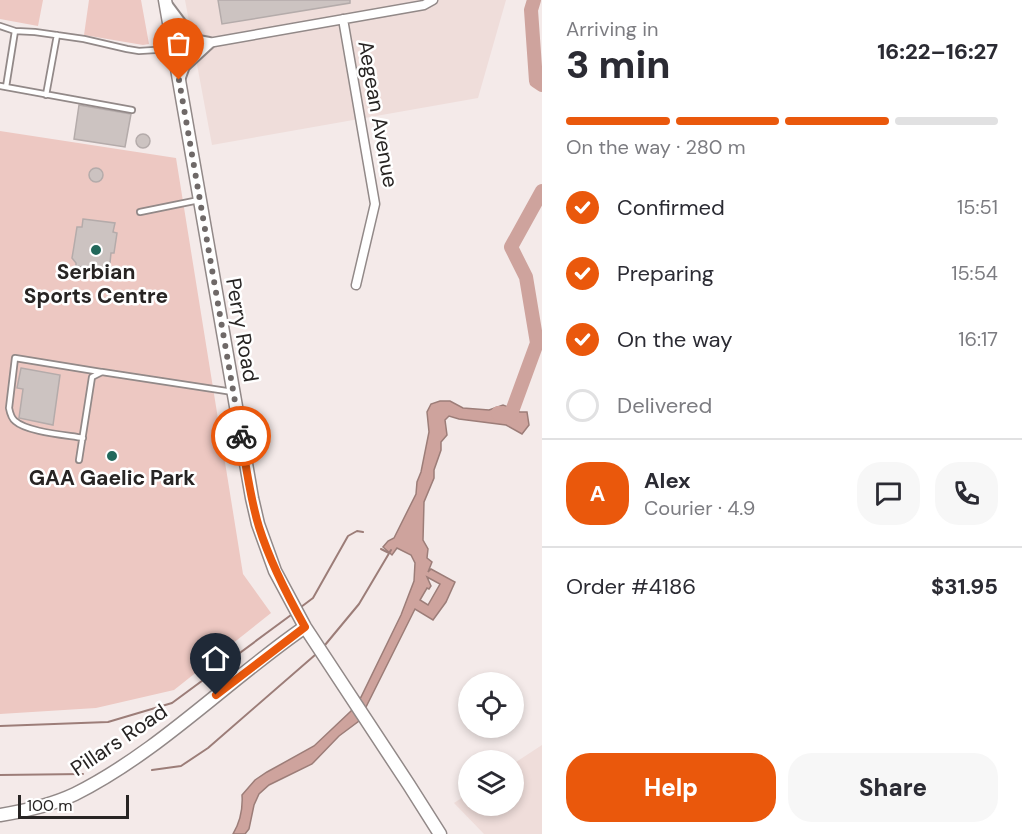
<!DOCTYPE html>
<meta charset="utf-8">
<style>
:root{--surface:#fff;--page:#f7f7f7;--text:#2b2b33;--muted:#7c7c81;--line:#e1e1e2;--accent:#ea580c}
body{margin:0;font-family:"DM Sans",sans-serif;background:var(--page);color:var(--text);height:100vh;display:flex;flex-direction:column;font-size:22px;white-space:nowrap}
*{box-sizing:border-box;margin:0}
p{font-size:20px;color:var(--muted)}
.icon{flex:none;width:33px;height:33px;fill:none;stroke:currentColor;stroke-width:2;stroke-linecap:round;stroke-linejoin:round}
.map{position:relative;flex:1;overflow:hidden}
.side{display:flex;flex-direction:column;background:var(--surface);width:480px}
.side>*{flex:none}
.fabs{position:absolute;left:458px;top:672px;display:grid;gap:12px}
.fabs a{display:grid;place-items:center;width:66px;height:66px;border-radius:50%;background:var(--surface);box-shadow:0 3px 9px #0003;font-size:30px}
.scale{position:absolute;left:18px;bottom:15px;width:111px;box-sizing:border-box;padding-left:6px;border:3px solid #272423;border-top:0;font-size:16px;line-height:21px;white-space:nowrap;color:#272423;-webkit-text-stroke:4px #fff;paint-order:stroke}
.pin{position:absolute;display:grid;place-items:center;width:51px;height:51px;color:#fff;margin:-62px -26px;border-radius:50% 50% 50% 0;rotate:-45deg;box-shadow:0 0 6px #0007}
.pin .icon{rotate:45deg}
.courier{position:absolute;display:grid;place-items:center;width:60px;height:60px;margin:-30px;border:4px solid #ea580c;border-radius:50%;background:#fff;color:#222;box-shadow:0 2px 8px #0007}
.head em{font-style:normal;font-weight:800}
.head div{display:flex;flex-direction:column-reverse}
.head{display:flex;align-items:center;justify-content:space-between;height:102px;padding:0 24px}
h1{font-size:39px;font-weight:800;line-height:45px}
.bar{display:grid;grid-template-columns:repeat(4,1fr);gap:9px 6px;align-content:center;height:72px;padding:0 24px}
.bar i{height:8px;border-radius:4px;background:var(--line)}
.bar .selected{background:var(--accent)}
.bar p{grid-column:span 4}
.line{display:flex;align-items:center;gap:15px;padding:0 24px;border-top:2px solid var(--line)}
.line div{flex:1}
.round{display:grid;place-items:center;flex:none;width:63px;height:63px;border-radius:24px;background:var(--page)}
ol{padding:0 24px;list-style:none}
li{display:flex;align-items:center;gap:18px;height:66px}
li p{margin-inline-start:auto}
li .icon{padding:6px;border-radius:50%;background:var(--accent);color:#fff;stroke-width:4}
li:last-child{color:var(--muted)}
li i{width:33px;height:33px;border:3px solid var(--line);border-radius:50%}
.primary-button{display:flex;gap:12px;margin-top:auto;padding:12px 24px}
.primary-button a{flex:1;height:69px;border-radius:24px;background:var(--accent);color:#fff;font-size:24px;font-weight:800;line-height:69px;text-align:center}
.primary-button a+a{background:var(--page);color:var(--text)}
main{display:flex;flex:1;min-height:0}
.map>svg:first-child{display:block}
.built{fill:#efddda}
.green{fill:#edc8c2}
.water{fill:#cea39d;stroke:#9c7d78;stroke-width:1.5;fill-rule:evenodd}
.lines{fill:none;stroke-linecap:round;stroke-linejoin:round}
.stream{stroke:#9c7d78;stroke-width:2}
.river{stroke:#cea39d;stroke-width:14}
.building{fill:#ccc3c1;stroke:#b4abaa;stroke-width:1.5}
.service-casing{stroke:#928988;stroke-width:8}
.minor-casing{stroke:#928988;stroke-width:11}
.tertiary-casing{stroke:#928988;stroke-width:14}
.secondary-casing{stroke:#928988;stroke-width:15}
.service{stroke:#fff;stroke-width:4.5}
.minor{stroke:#fff;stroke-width:8}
.tertiary{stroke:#fff;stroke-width:10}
.secondary{stroke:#fff;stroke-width:12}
.done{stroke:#6f6968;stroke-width:6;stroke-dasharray:0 10.8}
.route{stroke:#ea580c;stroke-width:8}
.poi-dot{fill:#22685b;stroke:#fff;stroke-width:2}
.labels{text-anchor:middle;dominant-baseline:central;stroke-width:5;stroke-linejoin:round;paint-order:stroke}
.street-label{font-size:21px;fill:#272423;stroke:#fff}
.poi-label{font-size:21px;font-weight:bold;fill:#272423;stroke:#fff}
</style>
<main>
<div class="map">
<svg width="542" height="834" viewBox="0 0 542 834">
<rect width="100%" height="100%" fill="#f4eae9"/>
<!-- built -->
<path class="built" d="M185 0H506L478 98 212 145Z
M542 745V834H484L454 803 468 794V806H513V764Z"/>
<!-- green -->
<path class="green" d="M0 0H43L38 26 0 19Z
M89 0H141L149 44 143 45 84 35Z
M0 131 176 158 243 574 271 613 174 690 96 708 0 714Z"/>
<!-- water -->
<path class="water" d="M440 401H450L463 408 489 410 503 405 520 412H527L529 425 522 434 506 425 459 419 449 416 445 420 447 435 441 442V450L434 470V478L424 502 423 540 428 549 427 558 432 562 428 572 431 569 455 582 446 602 433 620 415 609 359 721 339 736 312 764 269 785 259 794 254 805 249 829 245 834H233C240 822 243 809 242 795L255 780 267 772 314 746 351 711 361 697 401 615 414 581 415 563 411 555 397 548 392 555 383 547 388 541 394 538 416 494 417 482 421 472 429 432 427 412 431 404ZM427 577 440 584 428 605 420 600 427 588 429 589 431 586Z"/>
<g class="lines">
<!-- stream -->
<path class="stream" d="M381 549 389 553
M301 607 313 598 348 536 357 531 363 532
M325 645 359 604 391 550
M0 726 108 722 172 703 291 615
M152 770 181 766 208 748 315 655
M0 775 83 774"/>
<!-- river -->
<path class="river" d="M534 0 531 10 536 81 542 85
M498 413 511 414 537 343 526 277 511 247 542 191"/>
</g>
<!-- building -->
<path class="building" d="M218 0H350V3L222 24Z
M79 105 131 114 125 147 74 139Z
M136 141a7 7 0 1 1 14 0a7 7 0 1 1-14 0Z
M89 175a7 7 0 1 1 14 0a7 7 0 1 1-14 0Z
M83 219 115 223 113 232 117 233 114 253H111L109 272 76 266V263L72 258 74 246 77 227H82Z
M21 368 60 375 53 425 19 418 23 389 17 388Z"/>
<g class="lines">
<!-- service casing -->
<g class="service-casing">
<path id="service" d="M0 26 15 31 35 32 84 39 127 49 139 51 171 49
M0 86 132 110
M6 87 15 31
M46 95 57 35
M140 212 199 200
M83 438C66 435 27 432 15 421 11 418 10 413 9 408L15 358 101 372
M79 460 92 377 102 372 233 392"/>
</g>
<!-- minor casing -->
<g class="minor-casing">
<path id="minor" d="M343 19 375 204 356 285
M174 49 424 5 433 0"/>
</g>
<!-- tertiary casing -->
<g class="tertiary-casing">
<path id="tertiary" d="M166 4 193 40 209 43
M179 80 184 66 209 43"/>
</g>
<!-- secondary casing -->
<g class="secondary-casing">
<path id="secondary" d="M165 0 252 498 258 524 275 571 305 627 409 785 440 834
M0 815C25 811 52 805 75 794 159 752 228 680 305 627"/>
</g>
<!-- service -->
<use href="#service" class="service"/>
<!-- minor -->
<use href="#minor" class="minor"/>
<!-- tertiary -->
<use href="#tertiary" class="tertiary"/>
<!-- secondary -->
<use href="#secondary" class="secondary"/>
</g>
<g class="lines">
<!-- done -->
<path class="done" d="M179 80 241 436"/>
<!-- route -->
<path class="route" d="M216 695 305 627C287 595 270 562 259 527 250 498 246 466 241 436"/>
</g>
<!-- markers -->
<g class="poi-dot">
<circle cx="96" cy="250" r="6"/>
<circle cx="112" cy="456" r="6"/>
</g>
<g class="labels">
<!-- street labels -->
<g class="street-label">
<text transform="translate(378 114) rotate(80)">Aegean Avenue</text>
<text transform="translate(242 330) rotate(80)">Perry Road</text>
<text transform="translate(119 740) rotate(-34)">Pillars Road</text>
</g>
<!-- poi labels -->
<g class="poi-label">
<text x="96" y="272">Serbian<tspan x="96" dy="24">Sports Centre</tspan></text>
<text x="112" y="478">GAA Gaelic Park</text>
</g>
</g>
</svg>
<div class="fabs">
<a><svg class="icon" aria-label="locate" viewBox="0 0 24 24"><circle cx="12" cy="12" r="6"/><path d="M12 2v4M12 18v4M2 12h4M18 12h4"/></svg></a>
<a><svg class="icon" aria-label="layers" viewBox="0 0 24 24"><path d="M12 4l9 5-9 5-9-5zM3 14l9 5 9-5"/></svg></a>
</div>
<div class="scale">100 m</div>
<div class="pin" style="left:179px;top:80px;background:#ea580c"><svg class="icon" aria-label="bag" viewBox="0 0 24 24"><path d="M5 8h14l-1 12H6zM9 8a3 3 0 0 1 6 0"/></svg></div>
<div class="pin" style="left:216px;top:695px;background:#1f2937"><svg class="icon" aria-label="home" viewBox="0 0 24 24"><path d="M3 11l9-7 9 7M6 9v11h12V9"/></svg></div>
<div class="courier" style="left:241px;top:436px"><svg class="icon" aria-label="bike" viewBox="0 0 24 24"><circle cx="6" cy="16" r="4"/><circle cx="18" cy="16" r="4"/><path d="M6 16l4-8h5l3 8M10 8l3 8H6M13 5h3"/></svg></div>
</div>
<section class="side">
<div class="head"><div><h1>3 min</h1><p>Arriving in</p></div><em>16:22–16:27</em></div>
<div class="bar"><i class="selected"></i><i class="selected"></i><i class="selected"></i><i></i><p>On the way · 280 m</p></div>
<ol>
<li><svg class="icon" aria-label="check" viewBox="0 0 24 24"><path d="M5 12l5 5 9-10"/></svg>Confirmed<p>15:51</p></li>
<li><svg class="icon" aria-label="check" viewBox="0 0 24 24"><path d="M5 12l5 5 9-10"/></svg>Preparing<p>15:54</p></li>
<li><svg class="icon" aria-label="check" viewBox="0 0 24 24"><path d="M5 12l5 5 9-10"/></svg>On the way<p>16:17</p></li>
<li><i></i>Delivered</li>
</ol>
<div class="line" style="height:108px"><b class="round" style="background:var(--accent);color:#fff">A</b><div><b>Alex</b><p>Courier · 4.9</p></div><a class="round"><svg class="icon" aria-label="chat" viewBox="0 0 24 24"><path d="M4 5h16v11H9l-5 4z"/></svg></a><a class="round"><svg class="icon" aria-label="phone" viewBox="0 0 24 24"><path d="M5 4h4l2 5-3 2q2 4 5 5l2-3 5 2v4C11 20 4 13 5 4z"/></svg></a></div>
<div class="line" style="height:78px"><div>Order #4186</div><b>$31.95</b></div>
<div class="primary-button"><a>Help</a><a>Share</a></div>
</section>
</main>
